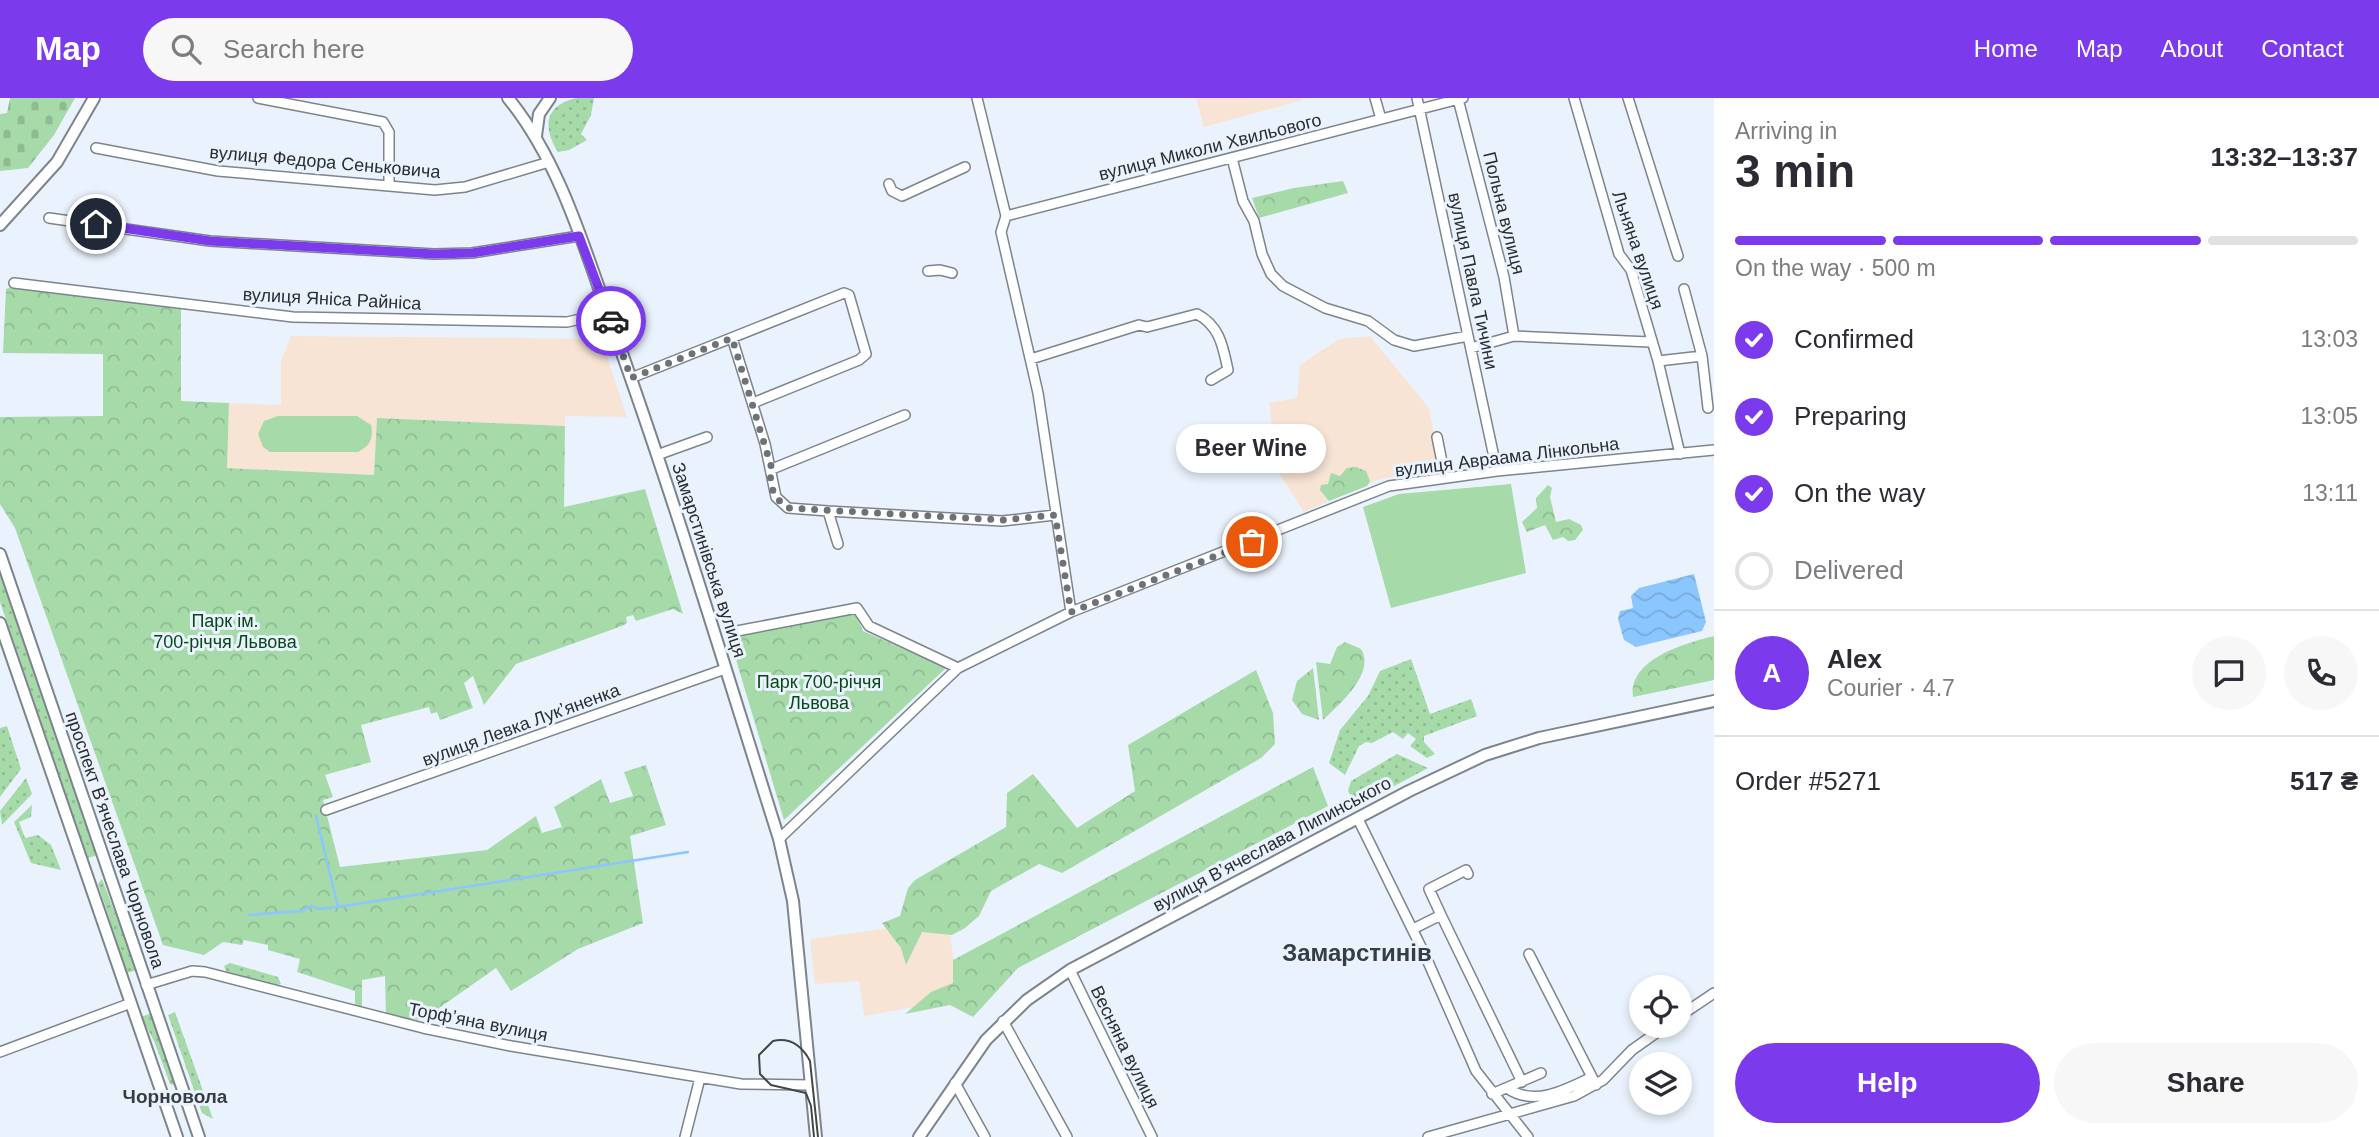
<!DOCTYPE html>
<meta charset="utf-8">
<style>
:root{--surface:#fff;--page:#f7f7f7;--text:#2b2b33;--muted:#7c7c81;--line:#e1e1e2;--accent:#7c3aed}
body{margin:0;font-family:Arial,sans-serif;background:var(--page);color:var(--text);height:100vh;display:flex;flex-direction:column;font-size:26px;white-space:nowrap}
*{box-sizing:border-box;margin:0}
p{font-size:23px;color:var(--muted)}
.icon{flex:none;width:38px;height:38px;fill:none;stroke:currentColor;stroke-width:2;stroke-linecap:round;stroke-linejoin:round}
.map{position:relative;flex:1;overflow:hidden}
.details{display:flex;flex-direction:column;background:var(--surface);width:665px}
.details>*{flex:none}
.fabs{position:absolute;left:1629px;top:877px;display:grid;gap:14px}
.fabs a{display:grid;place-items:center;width:63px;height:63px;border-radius:50%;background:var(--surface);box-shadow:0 4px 10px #0003;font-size:35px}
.pin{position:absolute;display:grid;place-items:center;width:60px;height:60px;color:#fff;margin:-30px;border:4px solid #fff;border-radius:50%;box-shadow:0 2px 7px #0007}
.courier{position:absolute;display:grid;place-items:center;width:70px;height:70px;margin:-35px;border:5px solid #7c3aed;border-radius:50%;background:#fff;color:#222;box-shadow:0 2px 9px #0007}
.bubble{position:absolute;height:49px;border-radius:24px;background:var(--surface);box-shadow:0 4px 10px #0003;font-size:23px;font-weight:800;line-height:49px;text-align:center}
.headline em{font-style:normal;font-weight:800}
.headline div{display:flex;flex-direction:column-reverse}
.headline{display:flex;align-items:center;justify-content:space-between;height:119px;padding:0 21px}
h1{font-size:46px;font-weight:800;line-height:52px}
.bar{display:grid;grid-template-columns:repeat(4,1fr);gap:10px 7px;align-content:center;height:84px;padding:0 21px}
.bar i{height:9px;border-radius:5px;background:var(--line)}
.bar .selected{background:var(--accent)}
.bar p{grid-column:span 4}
.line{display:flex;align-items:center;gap:18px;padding:0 21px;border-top:2px solid var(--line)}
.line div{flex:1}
.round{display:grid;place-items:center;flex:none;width:74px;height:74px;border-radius:37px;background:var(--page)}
ol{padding:0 21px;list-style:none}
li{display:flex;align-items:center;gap:21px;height:77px}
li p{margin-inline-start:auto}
li .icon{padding:7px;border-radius:50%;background:var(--accent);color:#fff;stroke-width:4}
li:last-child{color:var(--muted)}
li i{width:38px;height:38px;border:4px solid var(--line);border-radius:50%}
.button{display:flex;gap:14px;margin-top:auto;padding:14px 21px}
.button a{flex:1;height:80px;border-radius:42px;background:var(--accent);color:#fff;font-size:28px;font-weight:800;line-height:80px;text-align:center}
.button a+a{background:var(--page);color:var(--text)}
header{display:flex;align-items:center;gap:42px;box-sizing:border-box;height:98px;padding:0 35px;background:var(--accent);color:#fff}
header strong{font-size:33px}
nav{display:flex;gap:38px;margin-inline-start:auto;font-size:24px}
.search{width:490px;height:63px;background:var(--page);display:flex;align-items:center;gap:18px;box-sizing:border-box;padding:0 24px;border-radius:38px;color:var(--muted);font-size:26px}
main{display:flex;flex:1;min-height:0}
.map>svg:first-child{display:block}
.education{fill:#f7e4d4}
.grass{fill:url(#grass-dots)}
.forest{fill:url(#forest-crowns)}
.cemetery{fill:url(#cemetery-stones)}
.garden{fill:#a6daa9}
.water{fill:url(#water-waves)}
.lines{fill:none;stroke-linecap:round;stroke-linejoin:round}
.stream{stroke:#8cc6fe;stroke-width:2.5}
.minor-casing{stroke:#7c848c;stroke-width:12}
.major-casing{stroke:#7c848c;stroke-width:14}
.minor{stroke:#fff;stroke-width:9}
.major{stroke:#fff;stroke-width:10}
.tram{stroke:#42454a;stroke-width:2}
.done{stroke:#6d7278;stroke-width:7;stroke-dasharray:0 12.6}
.route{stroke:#7c3aed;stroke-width:9}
.labels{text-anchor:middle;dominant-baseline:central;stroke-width:6;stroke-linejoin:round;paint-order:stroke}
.street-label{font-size:18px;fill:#2a2d31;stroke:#eaf3fd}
.park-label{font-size:18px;fill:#054a16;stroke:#eaf3fd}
.neighbourhood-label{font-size:19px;font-weight:bold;fill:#373d45;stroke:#eaf3fd}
.district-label{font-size:24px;font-weight:bold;fill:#373d45;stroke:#eaf3fd}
</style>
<header>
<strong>Map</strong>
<div class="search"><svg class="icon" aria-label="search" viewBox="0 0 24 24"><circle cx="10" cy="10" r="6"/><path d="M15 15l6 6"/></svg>Search here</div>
<nav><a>Home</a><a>Map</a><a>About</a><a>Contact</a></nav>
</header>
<main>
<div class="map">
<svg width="1714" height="1039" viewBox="0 0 1714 1039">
<defs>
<pattern id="grass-dots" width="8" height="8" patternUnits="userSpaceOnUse" patternTransform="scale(1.75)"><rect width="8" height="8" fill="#a6daa9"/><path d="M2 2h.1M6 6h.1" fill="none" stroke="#8fbb92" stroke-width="1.8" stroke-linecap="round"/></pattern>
<pattern id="forest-crowns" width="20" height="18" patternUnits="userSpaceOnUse" patternTransform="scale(1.75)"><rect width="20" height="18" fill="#a6daa9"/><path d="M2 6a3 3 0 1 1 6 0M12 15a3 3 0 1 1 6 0" fill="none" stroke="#8fbb92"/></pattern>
<pattern id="cemetery-stones" width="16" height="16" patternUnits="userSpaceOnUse" patternTransform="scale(1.75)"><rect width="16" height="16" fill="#a6daa9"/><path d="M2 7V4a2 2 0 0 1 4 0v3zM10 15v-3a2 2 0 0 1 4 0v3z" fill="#8fbb92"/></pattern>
<pattern id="water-waves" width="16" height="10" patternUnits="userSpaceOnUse" patternTransform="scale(1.75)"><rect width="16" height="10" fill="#8cc6fe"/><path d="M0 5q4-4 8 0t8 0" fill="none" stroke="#79aada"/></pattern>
</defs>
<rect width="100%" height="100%" fill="#eaf3fd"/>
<!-- education -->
<path class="education" d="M1196 0H1302L1303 2 1204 29Z
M291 238 601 241 627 319 565 318V328L377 320 374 377 227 370 229 305 281 307V263Z
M1370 238 1429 310 1440 369 1377 382 1304 414 1278 373 1269 305 1297 300 1300 267 1339 241Z
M948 822 959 901 864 918 859 883 815 886 810 841Z"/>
<!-- grass -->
<path class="grass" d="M576 0H594L591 17 581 36 587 42 569 52 558 54C542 28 545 8 576 0Z
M0 472 98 757 88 760 0 504Z
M1411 561 1430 616 1471 601 1477 618 1424 638V644L1435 656 1427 660 1410 648 1416 641 1408 635 1403 641 1393 634 1372 645 1366 644 1359 648 1345 677 1329 665 1340 632 1368 598 1380 573Z
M7 628 21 671 0 699V630Z
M1397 656 1428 670 1357 708 1348 693 1351 683Z
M26 680 32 696 2 727 0 713Z
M32 707 31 719 19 724 25 740 38 737 51 747 61 772 31 765 14 724Z
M102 781 137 872 127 875 98 786Z
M230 865 278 879 281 886 276 888 227 875 224 868Z
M175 914 213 1021 202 1015 168 917Z
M152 915 175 984 174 987 170 986 154 943 141 919Z"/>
<!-- forest -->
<path class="forest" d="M1343 83 1348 95 1259 120 1252 100 1294 90Z
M13 188 181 209V303L229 305 227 370 374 377 377 320 565 328 564 409 645 391 683 516 673 511 636 523 633 517 626 519 627 525 622 528 516 566 484 607 473 578 464 585 473 610 440 622 437 614 431 616 429 609 361 627 371 664 325 677 333 699 323 702 340 769 487 752 536 718 542 735 562 729 554 709 601 681 610 705 633 698 624 674 646 667 666 727 630 738 643 825 578 851 511 893 496 870 422 922 386 919 385 878 362 882V912L355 911V893L297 874 300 861 268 852V847L244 842 242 847 223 844 204 857 163 847 15 430 0 406V319L103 318V256L3 255 6 191Z
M1356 369 1366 373 1370 383 1367 388 1329 403 1320 392 1321 387 1328 386 1331 375 1340 378 1347 370Z
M1548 387 1552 390 1550 399 1556 424 1569 421 1581 427 1583 432 1575 442 1568 443 1563 439 1553 442 1545 427 1527 434 1522 424 1537 410 1536 400Z
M855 515 863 533 946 570 784 722 728 535 730 539Z
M1714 538V582L1633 599C1628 561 1686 545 1714 538Z
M1345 544 1361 551C1376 575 1339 607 1323 622L1316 564 1330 566 1337 549Z
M1313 570 1319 622 1302 616 1292 602 1297 583Z
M1256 572 1273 615 1275 646 1261 660 1062 775 1039 766 991 793 979 818 965 830 952 837 922 834 906 867 901 850 882 825 900 818 908 790 915 782 1006 729 1007 695 1033 676 1077 730 1135 693 1128 647Z
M1313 669 1328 708 1018 870 973 919 950 907 905 916 931 894 953 885V862Z"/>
<!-- cemetery -->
<path class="cemetery" d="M10 0H75L54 37 28 70 0 73V16L7 15Z"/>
<!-- garden -->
<path class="garden" d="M278 318H357L371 327C374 340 370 348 358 354H270L263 349 258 336 264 323Z
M1511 386 1526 475 1391 510 1363 409 1399 396Z"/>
<!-- water -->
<path class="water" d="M1694 476 1706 524 1702 533 1636 549 1624 542 1618 521 1620 513 1633 510 1631 498 1639 490Z"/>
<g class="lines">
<!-- stream -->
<path class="stream" d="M316 718 338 809 688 754
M249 817 301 813 312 808 318 811 337 809"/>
<!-- minor casing -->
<g class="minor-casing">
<path id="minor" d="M258 0 383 24 389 34V87
M977 0 1006 118 1001 134 1038 295 1071 514
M1375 0 1381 21
M1417 0 1497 373
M1574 0 1619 156 1631 172 1658 263 1680 356
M1628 0 1678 158
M1458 1 1504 179 1514 238
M96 50 218 73 435 92 465 89 549 64
M1232 60 1243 103 1254 123 1262 156 1271 176 1283 188 1325 210 1368 223 1394 242 1414 248 1468 238
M889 86 892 93 902 98 965 69
M1006 118 1463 0
M49 120 210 143 434 156 472 155 579 138
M928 173 940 172 952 175
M14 185 293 219 567 224 608 215
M1684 191 1702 258 1708 310
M732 240 765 346 776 399 788 410 828 413 838 446
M1471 250 1514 238 1650 244
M1031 261 1139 227 1147 229 1197 216C1220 228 1223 249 1228 272L1211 282
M1658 263 1702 258
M631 280 844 195 849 197 866 256 859 262 753 305
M1437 339 1445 379
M657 357 707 339
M772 371 905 317
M828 413 1002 423 1055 417
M737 533 857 510 869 528 958 570
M326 712 725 571
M1358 721 1425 857 1476 973 1528 1039
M779 741 958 570 1071 514 1389 388 1497 373 1714 352
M1441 817 1522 984
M1417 829 1441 817 1429 791 1466 772 1468 776
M1529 856 1596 987
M1070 872 1152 1039
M146 887 192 873 205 874 423 930 511 948 741 986 810 987
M1680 918 1714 895
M1003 923 1067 1039
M0 954 131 905
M955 985 985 1039
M1507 990C1534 1009 1566 992 1592 979
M1492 996 1541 975
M685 1039 700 980
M1428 1039 1574 998 1603 982 1632 952 1666 928"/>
</g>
<!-- major casing -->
<g class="major-casing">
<path id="major" d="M508 0C561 65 585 153 613 230 674 399 725 570 779 741L793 803 816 1039
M536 38 539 16 550 0
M0 127 57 64 94 0
M0 456 199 1039
M0 525 177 1039
M919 1039 986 942 1027 902 1070 872 1409 693 1485 657 1539 640 1714 603"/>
</g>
<!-- minor -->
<use href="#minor" class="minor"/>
<!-- major -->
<use href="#major" class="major"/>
<!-- tram -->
<path class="tram" d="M814 1039 811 1008 806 995 771 987 760 976 759 957 773 943C791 939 802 948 810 963L818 1039"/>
</g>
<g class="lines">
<!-- done -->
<path class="done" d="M611 223 631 280 732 240 772 371C767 386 775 402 788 410L1002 422 1055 417 1071 514 1252 444"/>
<!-- route -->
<path class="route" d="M96 126 210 143 434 156 472 155 579 138 611 223"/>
</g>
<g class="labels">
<!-- street labels -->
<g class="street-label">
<text transform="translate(1210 49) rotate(-14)">вулиця Миколи Хвильового</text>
<text transform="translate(325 64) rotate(5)">вулиця Федора Сеньковича</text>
<text transform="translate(1504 115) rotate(76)">Польна вулиця</text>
<text transform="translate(1638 152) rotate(71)">Льняна вулиця</text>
<text transform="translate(1473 183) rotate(78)">вулиця Павла Тичини</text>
<text transform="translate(332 201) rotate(3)">вулиця Яніса Райніса</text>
<text transform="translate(1507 359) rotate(-7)">вулиця Авраама Лінкольна</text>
<text transform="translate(709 462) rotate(72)">Замарстинівська вулиця</text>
<text transform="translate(521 627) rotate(-20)">вулиця Левка Лукʼяненка</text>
<text transform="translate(115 742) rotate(71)">проспект Вʼячеслава Чорновола</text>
<text transform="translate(1272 746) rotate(-28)">вулиця Вʼячеслава Липинського</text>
<text transform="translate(478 924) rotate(11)">Торфʼяна вулиця</text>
<text transform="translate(1125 949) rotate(64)">Весняна вулиця</text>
</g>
<!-- park labels -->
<g class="park-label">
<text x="225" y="523">Парк ім.<tspan x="225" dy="21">700-річчя Львова</tspan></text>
<text x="819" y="584">Парк 700-річчя<tspan x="819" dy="21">Львова</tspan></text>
</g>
<!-- neighbourhood labels -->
<g class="neighbourhood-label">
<text x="175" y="998">Чорновола</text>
</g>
<!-- district labels -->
<g class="district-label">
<text x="1357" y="854">Замарстинів</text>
</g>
</g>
</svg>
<div class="fabs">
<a><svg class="icon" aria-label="locate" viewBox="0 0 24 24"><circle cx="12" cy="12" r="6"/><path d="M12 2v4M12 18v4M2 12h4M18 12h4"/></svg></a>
<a><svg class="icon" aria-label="layers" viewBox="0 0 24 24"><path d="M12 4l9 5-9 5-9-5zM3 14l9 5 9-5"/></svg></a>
</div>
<div class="pin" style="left:1252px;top:444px;background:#ea580c"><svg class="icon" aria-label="bag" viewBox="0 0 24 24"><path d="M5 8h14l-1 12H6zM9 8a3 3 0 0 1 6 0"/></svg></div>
<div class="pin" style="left:96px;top:126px;background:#1f2937"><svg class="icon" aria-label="home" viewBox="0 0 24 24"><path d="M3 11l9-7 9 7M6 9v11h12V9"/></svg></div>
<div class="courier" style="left:611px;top:223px"><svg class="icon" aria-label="car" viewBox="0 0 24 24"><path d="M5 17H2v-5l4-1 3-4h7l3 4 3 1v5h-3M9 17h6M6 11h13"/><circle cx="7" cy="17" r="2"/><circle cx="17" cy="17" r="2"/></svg></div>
<div class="bubble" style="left:1176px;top:326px;width:150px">Beer Wine</div>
</div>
<section class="details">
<div class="headline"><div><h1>3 min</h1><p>Arriving in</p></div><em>13:32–13:37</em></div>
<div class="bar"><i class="selected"></i><i class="selected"></i><i class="selected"></i><i></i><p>On the way · 500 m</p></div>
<ol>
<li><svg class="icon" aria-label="check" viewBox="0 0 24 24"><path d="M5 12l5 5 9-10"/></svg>Confirmed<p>13:03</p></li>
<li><svg class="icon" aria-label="check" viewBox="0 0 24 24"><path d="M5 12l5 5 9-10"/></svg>Preparing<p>13:05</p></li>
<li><svg class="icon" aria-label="check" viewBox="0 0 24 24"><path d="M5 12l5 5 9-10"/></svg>On the way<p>13:11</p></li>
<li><i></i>Delivered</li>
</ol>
<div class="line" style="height:126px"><b class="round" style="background:var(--accent);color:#fff">A</b><div><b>Alex</b><p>Courier · 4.7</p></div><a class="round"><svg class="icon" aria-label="chat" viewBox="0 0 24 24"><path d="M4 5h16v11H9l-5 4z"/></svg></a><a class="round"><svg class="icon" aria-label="phone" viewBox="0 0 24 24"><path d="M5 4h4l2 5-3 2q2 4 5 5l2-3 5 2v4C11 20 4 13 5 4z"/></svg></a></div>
<div class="line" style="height:91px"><div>Order #5271</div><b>517 ₴</b></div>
<div class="button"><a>Help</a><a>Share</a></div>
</section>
</main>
